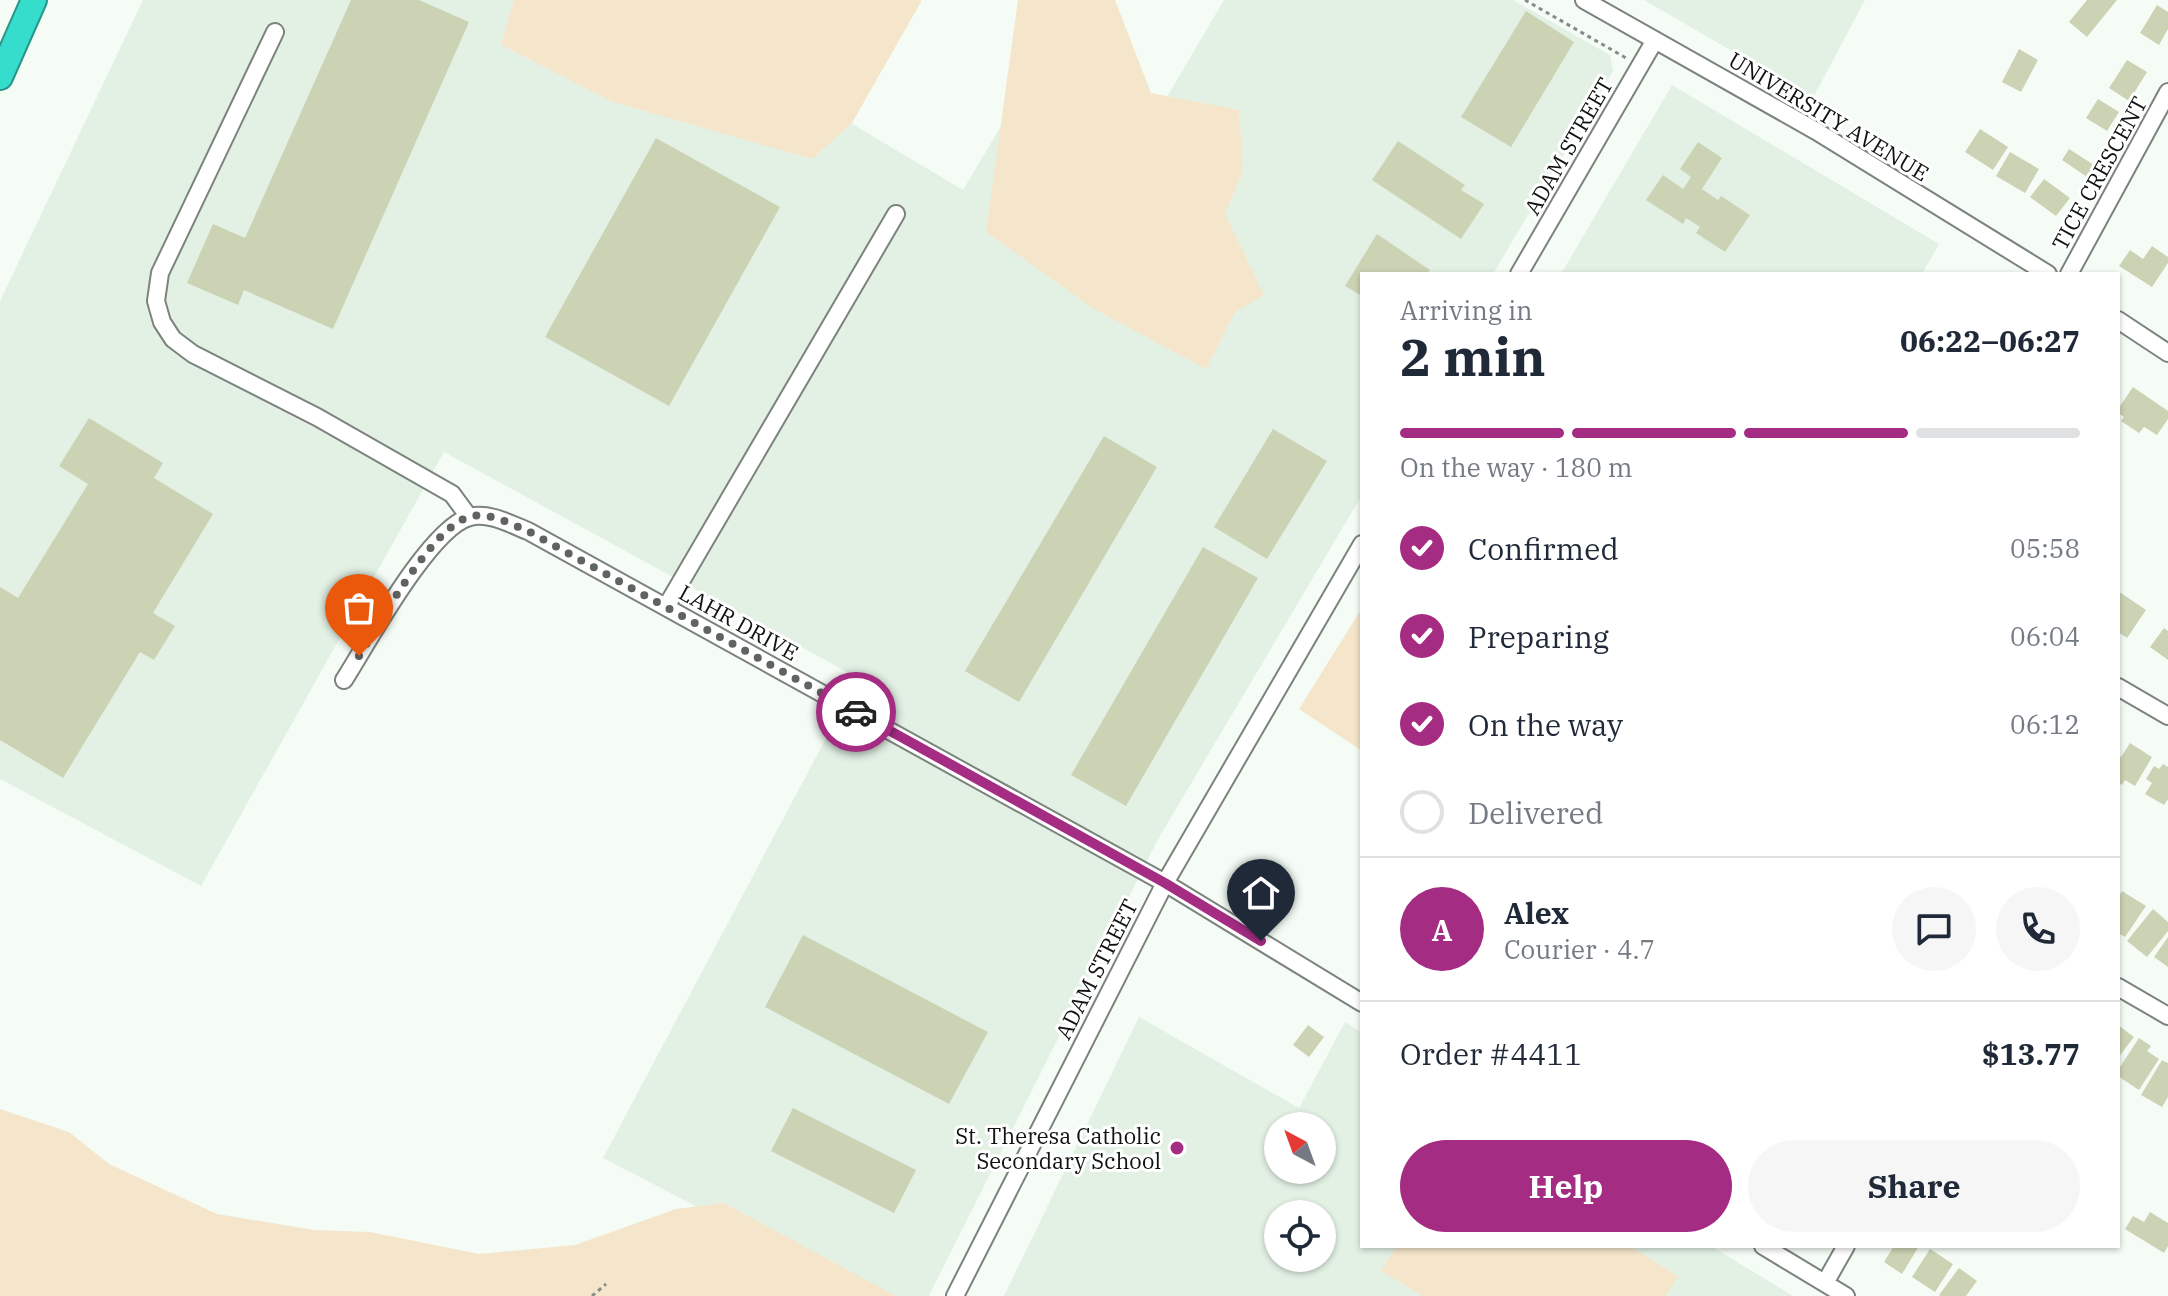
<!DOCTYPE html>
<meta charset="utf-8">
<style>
:root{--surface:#fff;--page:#f6f6f7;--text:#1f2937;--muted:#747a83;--line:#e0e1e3;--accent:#a42c83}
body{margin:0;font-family:"IBM Plex Serif",serif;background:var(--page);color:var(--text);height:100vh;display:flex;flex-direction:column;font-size:30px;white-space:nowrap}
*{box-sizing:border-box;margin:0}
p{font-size:26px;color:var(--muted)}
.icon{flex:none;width:44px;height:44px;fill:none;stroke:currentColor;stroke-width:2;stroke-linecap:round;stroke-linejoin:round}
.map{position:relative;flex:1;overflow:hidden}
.side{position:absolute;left:1360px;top:272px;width:760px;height:976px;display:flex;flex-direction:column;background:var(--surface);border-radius:0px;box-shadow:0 2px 6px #0004}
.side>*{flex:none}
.needle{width:52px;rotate:319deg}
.controls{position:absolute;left:1264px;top:1112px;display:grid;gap:16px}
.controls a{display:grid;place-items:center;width:72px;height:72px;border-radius:50%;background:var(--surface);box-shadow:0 2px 6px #0004;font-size:40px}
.pin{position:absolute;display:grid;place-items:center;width:68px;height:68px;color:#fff;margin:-82px -34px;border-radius:50% 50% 50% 0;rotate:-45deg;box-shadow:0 0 8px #0007}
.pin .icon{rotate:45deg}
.courier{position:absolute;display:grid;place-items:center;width:80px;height:80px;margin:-40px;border:6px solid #a42c83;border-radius:50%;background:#fff;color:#222;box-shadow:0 2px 10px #0007}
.summary em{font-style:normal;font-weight:700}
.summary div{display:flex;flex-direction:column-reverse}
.summary{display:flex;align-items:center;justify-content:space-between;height:136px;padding:0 40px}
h1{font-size:52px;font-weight:700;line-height:60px}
.bar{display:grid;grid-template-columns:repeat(4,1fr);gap:12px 8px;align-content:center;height:96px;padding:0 40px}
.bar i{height:10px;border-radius:6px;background:var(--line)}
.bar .current{background:var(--accent)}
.bar p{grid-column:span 4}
.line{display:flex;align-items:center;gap:20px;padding:0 40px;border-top:2px solid var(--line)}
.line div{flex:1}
.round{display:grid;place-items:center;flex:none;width:84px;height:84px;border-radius:42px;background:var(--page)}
ol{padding:0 40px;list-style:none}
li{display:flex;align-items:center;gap:24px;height:88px}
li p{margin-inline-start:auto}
li .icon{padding:8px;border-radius:50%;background:var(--accent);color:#fff;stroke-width:4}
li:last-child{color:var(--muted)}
li i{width:44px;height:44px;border:4px solid var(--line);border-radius:50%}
.primary-button{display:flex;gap:16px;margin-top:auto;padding:16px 40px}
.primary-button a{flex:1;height:92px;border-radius:48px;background:var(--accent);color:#fff;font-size:32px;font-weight:700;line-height:92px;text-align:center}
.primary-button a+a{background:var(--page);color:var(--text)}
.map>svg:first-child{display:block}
.built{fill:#e3f1e5;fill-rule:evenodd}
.green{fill:#f5e6cb}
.building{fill:#ccd3b4}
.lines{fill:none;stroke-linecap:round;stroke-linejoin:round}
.minor-casing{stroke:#7c837d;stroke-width:20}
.highway-casing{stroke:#29968a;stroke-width:28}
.path{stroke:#878c88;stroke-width:3;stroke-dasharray:4 4;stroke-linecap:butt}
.minor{stroke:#fff;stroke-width:16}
.highway{stroke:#37ddcc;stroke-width:24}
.done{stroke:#5f6460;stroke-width:8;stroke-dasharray:0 14.4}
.route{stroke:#a42c83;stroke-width:10}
.poi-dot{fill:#a42c83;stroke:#fff;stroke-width:3}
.labels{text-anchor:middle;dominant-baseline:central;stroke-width:6;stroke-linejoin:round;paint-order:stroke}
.street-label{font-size:22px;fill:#0f1210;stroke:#fff}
.poi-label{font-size:22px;fill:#0f1210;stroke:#fff;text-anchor:end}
</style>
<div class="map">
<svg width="2168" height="1296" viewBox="0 0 2168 1296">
<rect width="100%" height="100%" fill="#f4fcf5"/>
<!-- built -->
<path class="built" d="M143 0H645L963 190 1017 99 1128 163 1224 0H1513L1610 55 1613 71 1493 274H1362V495L1157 841 929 1296H869L603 1158 858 678 444 452 201 886 0 779V301Z
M1644 0H1865L1813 98Z
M1672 85 1939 244 1922 274H1561Z
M1139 1017 1299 1108 1345 1022 1362 1033V1246H1711L1793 1296H1004ZM1278 1126H1322V1170H1278ZM1278 1214H1322V1258H1278Z"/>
<!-- green -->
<path class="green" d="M514 0H921V2L852 123 812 159 613 102 501 45Z
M1018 0H1115L1151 93 1239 110 1243 171 1225 214 1264 295 1235 312 1206 369 1094 309 986 232Z
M1362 608V751L1299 709Z
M0 1109 69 1132 109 1164 217 1214 314 1230 370 1232 479 1254 575 1245 676 1209 724 1203 896 1296H0Z
M1396 1246H1629L1678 1276 1666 1296H1423L1381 1271Z"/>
<!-- building -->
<path class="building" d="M351 0H419L469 22 333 329 244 290 238 305 187 283 213 224 245 238Z
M2087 0H2117L2087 37 2069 22Z
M2157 5 2168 12V29L2159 45 2140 33Z
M1526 11 1574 42 1511 147 1461 117Z
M2019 49 2038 60 2021 92 2002 82Z
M2127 60 2147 72 2129 101 2109 88Z
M2098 99 2119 112 2107 131 2086 118Z
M1980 129 2008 147 1993 170 1965 152Z
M656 138 780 207 669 406 545 337Z
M1398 141 1465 185 1461 190 1484 204 1461 239 1372 180Z
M1698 142 1722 158 1702 189 1718 200 1721 196 1750 215 1725 252 1696 233 1700 227 1686 218 1683 224 1646 200 1663 175 1683 189 1691 177 1680 169Z
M2069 149 2097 167 2090 179 2062 160Z
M2010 152 2039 169 2025 193 1996 176Z
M2044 179 2070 198 2056 216 2030 197Z
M1377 234 1430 270 1427 274H1362V296L1345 286Z
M2152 246 2168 257V263L2152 287 2119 266 2130 250 2143 259Z
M2133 387 2168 411V419L2157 435 2144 427 2139 433 2121 421 2124 417 2118 413V409Z
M89 418 163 463 154 478 213 514 153 613 175 626 154 660 140 652 63 778 0 740V587L18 598 88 484 59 466Z
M1273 429 1327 461 1267 559 1214 527Z
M1104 436 1157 467 1019 702 965 671Z
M1203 547 1258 578 1126 806 1071 775Z
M2118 591 2146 610 2127 638 2118 632Z
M2164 628 2168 631V660L2150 647Z
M2130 743 2152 757 2135 786 2125 780 2122 785 2118 782V756L2121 757Z
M2163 764 2168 767V799L2164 805 2145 794 2152 783 2146 779 2154 766 2159 769Z
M2122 891 2146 906 2125 937 2118 933V898Z
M2153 909 2168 922V931L2147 957 2127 941Z
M803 935 988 1032 949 1104 765 1007Z
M2168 937V967L2154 957Z
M1308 1025 1324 1037 1309 1057 1293 1045Z
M2118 1025 2134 1037 2118 1058Z
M2139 1038 2151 1046 2147 1051 2159 1059 2139 1090 2118 1076V1070Z
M2162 1060 2168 1063V1097L2162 1107 2141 1095Z
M793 1108 916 1170 894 1213 771 1151Z
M2150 1212 2168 1223V1246L2164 1253 2125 1229 2133 1216 2144 1222Z
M1894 1246H1919L1902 1274 1884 1262Z
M1930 1249 1953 1264 1935 1292 1912 1277Z
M1959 1268 1977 1281 1966 1296H1941L1939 1295Z"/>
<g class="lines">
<!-- minor casing -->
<g class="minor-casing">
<path id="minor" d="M1584 0 1816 131 2048 274
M275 32 160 273 156 301 162 322 173 339 193 354 317 417 452 494 469 517
M1519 274 1655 40
M2069 274 2168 92
M2118 320 2168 353
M666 607 896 214
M344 680C367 644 430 527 470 517 489 512 510 524 528 531L1165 883 1362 1003
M2118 687 2168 716
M2118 987 2168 1016
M1763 1246 1846 1296
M1825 1283 1846 1246
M955 1296 1165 883 1362 544"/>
</g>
<!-- highway casing -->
<g class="highway-casing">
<path id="highway" d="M0 77 34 0"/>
</g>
<!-- path -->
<path class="path" d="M1525 0 1626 58
M592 1296 606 1284"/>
<!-- minor -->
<use href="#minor" class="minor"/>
<!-- highway -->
<use href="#highway" class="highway"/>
</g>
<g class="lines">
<!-- done -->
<path class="done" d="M359 656C380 623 432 527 469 517 489 511 510 524 528 531L856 712"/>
<!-- route -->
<path class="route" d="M856 712 1165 883 1261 941"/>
</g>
<!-- markers -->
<circle class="poi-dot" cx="1177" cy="1148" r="8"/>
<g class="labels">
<!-- street labels -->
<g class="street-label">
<text transform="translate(1829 116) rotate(31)">UNIVERSITY AVENUE</text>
<text transform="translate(1568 146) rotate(-60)">ADAM STREET</text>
<text transform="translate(2099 173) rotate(-61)">TICE CRESCENT</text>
<text transform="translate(739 622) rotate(29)">LAHR DRIVE</text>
<text transform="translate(1096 969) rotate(-63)">ADAM STREET</text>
</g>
<!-- poi labels -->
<g class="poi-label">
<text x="1161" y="1135">St. Theresa Catholic<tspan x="1161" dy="25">Secondary School</tspan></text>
</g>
</g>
</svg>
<div class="controls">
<a><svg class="needle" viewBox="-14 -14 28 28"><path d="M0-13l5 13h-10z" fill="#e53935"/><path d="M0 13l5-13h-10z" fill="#747a83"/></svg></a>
<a><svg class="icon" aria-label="locate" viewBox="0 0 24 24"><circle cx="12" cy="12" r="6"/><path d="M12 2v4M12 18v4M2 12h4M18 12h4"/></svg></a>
</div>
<div class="pin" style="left:359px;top:656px;background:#ea580c"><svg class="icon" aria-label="bag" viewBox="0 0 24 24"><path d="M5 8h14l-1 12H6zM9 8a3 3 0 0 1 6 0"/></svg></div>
<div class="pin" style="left:1261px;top:941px;background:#1f2937"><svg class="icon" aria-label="home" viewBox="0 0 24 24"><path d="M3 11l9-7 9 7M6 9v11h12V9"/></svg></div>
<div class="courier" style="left:856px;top:712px"><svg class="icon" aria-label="car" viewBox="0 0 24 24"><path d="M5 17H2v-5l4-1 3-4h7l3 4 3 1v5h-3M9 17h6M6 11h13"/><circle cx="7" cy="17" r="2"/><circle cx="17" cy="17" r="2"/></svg></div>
<section class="side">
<div class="summary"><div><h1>2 min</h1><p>Arriving in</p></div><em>06:22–06:27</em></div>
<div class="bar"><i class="current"></i><i class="current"></i><i class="current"></i><i></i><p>On the way · 180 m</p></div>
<ol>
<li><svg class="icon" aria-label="check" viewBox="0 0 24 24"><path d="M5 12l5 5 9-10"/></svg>Confirmed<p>05:58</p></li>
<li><svg class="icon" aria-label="check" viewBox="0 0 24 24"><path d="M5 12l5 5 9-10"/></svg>Preparing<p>06:04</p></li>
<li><svg class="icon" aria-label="check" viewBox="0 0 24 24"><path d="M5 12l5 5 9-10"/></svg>On the way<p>06:12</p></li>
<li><i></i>Delivered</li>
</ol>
<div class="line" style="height:144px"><b class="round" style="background:var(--accent);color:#fff">A</b><div><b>Alex</b><p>Courier · 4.7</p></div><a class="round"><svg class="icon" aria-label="chat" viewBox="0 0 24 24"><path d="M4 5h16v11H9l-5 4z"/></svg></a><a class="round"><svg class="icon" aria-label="phone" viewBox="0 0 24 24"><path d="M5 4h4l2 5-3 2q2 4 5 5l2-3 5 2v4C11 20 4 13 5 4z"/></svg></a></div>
<div class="line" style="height:104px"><div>Order #4411</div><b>$13.77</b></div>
<div class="primary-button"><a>Help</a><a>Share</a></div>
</section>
</div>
